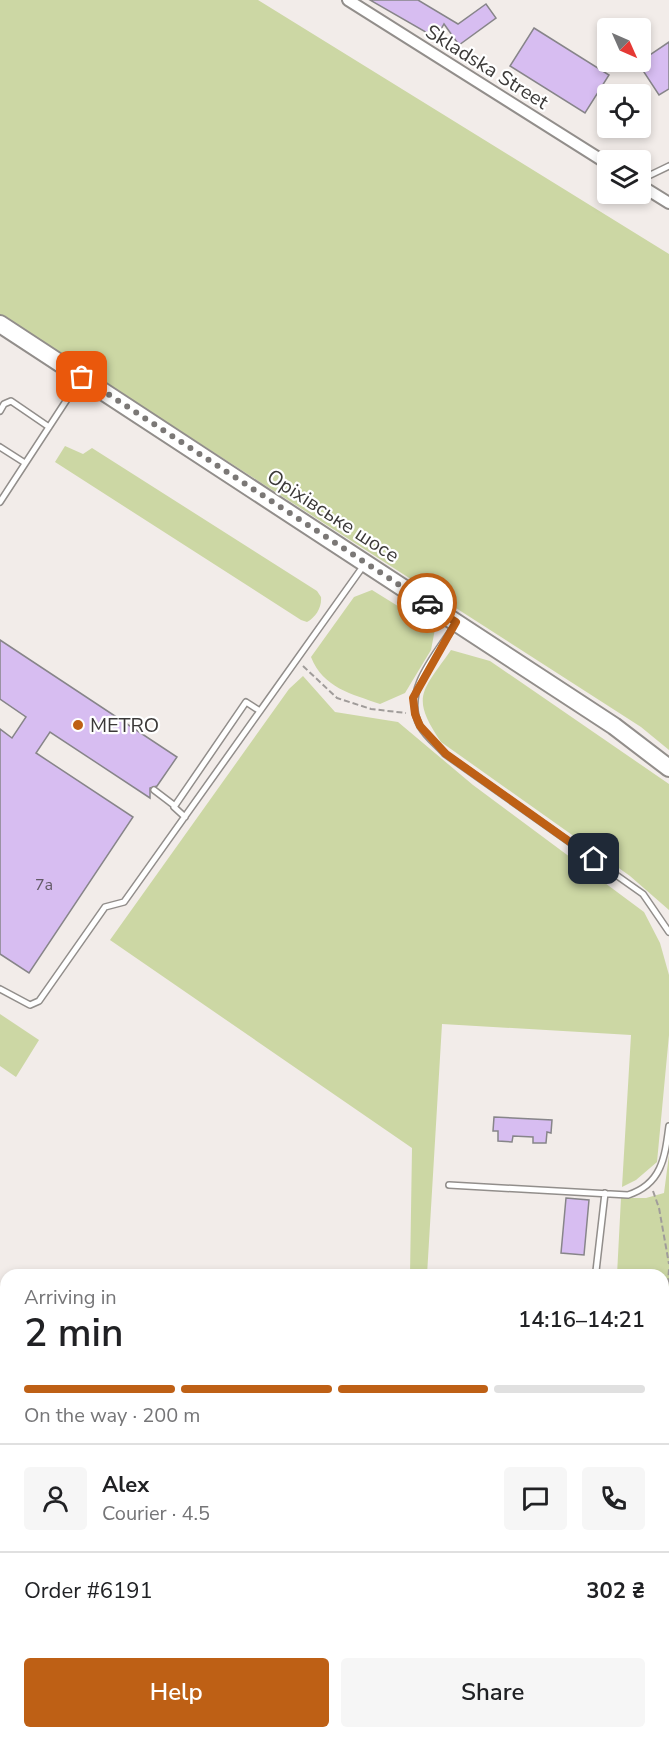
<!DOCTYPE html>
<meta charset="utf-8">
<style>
:root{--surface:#fff;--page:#f6f6f6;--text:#202124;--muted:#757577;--line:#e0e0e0;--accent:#be6015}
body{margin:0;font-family:"Nunito Sans",sans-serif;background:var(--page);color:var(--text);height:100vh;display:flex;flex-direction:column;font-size:22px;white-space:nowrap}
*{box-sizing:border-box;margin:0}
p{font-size:20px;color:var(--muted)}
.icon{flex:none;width:33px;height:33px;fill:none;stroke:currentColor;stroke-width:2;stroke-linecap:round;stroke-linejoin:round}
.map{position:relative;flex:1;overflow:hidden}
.side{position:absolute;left:0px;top:1269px;width:669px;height:470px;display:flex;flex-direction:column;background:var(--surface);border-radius:18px 18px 0 0;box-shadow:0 3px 9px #0003}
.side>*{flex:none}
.needle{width:39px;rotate:135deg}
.controls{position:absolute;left:597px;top:18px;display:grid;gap:12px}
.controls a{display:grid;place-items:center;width:54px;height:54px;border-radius:6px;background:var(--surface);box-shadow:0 3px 9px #0003;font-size:30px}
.pin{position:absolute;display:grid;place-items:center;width:51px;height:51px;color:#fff;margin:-26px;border-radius:12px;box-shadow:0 3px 9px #0006}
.courier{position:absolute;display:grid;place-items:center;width:60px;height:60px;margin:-30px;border:4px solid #be6015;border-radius:50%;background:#fff;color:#222;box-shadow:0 2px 8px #0007}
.summary em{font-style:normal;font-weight:600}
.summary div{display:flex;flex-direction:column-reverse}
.summary{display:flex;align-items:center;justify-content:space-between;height:102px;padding:0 24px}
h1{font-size:39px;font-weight:600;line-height:45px}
.bar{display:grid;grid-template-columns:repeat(4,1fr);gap:9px 6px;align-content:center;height:72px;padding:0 24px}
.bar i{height:8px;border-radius:4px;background:var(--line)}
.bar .on{background:var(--accent)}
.bar p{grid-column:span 4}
.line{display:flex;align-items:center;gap:15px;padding:0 24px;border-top:2px solid var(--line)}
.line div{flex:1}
.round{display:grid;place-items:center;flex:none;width:63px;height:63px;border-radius:6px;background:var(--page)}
.primary-button{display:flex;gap:12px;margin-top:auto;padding:12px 24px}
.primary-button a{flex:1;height:69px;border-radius:6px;background:var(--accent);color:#fff;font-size:24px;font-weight:600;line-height:69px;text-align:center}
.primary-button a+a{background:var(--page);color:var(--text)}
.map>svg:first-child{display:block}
.green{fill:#ccd7a4}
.building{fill:#d7bdf1;stroke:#878589;stroke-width:1.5}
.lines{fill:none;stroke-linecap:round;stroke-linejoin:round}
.service-casing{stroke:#928e8b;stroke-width:8}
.minor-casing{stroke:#928e8b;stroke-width:14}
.trunk-casing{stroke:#928e8b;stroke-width:20}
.path{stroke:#a09c9a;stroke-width:2;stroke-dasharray:6 3;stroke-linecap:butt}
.service{stroke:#fff;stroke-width:5}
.minor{stroke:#fff;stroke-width:10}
.trunk{stroke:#fff;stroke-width:16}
.done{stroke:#7b7876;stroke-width:6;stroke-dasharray:0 10.8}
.route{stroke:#be6015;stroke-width:8}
.poi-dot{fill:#be6015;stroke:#fff;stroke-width:2}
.labels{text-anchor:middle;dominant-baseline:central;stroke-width:4.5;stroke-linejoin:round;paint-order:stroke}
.number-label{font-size:16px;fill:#625a66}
.street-label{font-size:20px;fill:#3b3938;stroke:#fff}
.poi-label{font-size:20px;fill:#3b3938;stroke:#fff;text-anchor:start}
</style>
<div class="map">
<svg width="669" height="1738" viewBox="0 0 669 1738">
<rect width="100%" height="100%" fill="#f2ece9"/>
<!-- green -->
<path class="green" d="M0 0H258L669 254V750L641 727 0 315Z
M65 446 83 454 92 448 317 591 321 597C322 607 316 617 307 622L301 620 55 462Z
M372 590 435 629 431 650 405 693 380 704C352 694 323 688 311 657L354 597Z
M451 650 490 661 669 784V910L630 876 441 742C410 696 422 692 451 650Z
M303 676 335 712 398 722 473 785 644 912 660 943 669 975V1035L657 1162 636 1180 622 1187 631 1035 442 1024 427 1275H410L412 1148 110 940 289 689Z
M0 1014 39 1040 16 1077 0 1066Z
M669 1155V1504L663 1503V1275H617L621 1198H646L664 1193Z
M450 1733 623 1732V1733L622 1738H458Z"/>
<!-- building -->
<path class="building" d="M370 0H418L458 24 486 4 496 18 459 45 444 24 436 38Z
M534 28 609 75 585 113 510 66Z
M669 42V89L659 95 638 63Z
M0 640 177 757 157 786 150 788V798L50 732 36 753 133 817 29 973 0 954V729L12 738 26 717 0 699Z
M494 1117 552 1120 551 1133 547 1132 546 1143H533V1137L513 1136 512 1142 498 1141V1131H493Z
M566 1198 589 1200 584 1255 561 1253Z"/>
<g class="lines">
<!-- service casing -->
<g class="service-casing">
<path id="service" d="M640 180 669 166
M0 411 4 404 11 401 49 427
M0 447 25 463
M0 502 81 378
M455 625C437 653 401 692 420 726 426 737 437 745 445 754L643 894 669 932
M154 790 175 806
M185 817 174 807 246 702 260 711
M0 989 30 1005 39 1001 105 907 124 902 364 565
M449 1185 628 1195C662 1184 665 1157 669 1126
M596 1271 605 1193
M664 1738 669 1666"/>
</g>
<!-- minor casing -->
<g class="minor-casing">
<path id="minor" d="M348 0 608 164
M640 185 669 203"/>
</g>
<!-- trunk casing -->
<g class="trunk-casing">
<path id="trunk" d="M0 324 614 726 669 768"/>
</g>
<!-- path -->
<path class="path" d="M303 666 337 698 371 709 406 713
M653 1191 659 1208 669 1264
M663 1347 669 1269
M0 1433 6 1425
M663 1538 669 1541
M0 1607 6 1611
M175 1732 183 1738
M383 1738 387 1732"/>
<!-- service -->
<use href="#service" class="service"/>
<!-- minor -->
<use href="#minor" class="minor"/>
<!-- trunk -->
<use href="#trunk" class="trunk"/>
</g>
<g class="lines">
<!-- done -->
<path class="done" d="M82 377 427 603"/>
<!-- route -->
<path class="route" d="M427 603 456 622 413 698 415 714 420 726 446 754 594 859"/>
</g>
<!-- markers -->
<circle class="poi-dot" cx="78" cy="725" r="6"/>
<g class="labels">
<!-- number labels -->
<g class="number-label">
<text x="44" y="885">7а</text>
</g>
<!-- street labels -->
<g class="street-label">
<text transform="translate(487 67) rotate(32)">Skladska Street</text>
<text transform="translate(333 516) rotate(33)">Оріхівське шосе</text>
</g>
<!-- poi labels -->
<g class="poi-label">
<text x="90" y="725">METRO</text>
</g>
</g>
</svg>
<div class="controls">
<a><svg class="needle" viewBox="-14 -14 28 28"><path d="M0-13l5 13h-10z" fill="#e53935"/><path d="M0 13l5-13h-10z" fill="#757577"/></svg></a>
<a><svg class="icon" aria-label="locate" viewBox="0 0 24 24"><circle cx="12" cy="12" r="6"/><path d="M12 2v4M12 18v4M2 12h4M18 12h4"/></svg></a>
<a><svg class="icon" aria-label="layers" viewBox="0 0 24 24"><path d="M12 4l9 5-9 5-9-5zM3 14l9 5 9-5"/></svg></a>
</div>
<div class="pin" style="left:82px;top:377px;background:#ea580c"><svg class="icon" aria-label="bag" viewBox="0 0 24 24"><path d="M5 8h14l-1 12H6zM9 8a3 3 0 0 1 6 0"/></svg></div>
<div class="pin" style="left:594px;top:859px;background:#1f2937"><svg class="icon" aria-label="home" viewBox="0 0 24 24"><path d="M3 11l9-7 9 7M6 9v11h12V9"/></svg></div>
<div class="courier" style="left:427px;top:603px"><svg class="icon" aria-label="car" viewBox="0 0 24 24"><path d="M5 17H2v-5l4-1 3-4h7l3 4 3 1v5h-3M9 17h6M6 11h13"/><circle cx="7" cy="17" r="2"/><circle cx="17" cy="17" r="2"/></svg></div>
<section class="side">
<div class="summary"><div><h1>2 min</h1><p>Arriving in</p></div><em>14:16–14:21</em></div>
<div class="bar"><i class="on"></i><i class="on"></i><i class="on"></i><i></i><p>On the way · 200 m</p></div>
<div class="line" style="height:108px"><a class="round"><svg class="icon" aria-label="person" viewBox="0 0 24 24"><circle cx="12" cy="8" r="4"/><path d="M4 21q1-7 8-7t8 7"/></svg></a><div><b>Alex</b><p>Courier · 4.5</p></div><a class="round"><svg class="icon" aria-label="chat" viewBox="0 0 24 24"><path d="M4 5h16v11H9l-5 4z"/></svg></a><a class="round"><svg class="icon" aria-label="phone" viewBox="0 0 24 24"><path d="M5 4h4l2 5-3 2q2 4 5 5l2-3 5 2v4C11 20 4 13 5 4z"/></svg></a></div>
<div class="line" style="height:78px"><div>Order #6191</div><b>302 ₴</b></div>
<div class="primary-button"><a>Help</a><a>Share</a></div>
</section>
</div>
